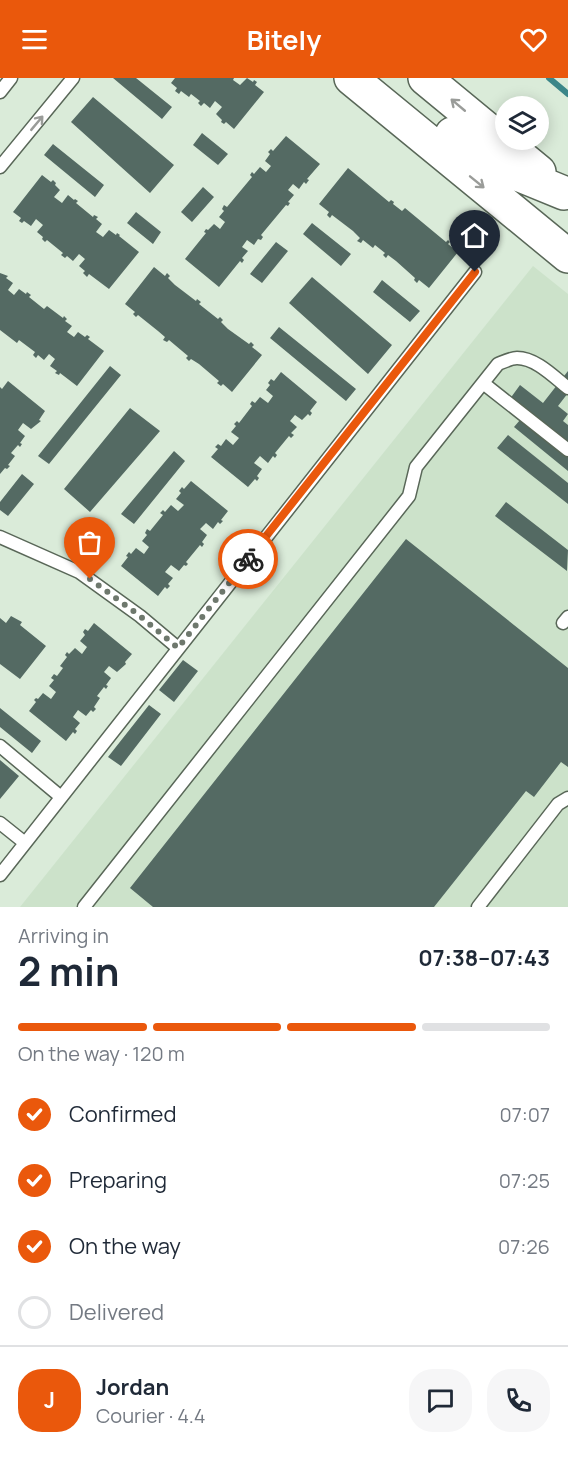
<!DOCTYPE html>
<meta charset="utf-8">
<style>
:root{--surface:#fff;--page:#f6f6f7;--text:#1f2937;--muted:#747a83;--line:#e0e1e3;--accent:#ea580c}
body{margin:0;font-family:Manrope,sans-serif;background:var(--page);color:var(--text);height:100vh;display:flex;flex-direction:column;font-size:22px;white-space:nowrap}
*{box-sizing:border-box;margin:0}
p{font-size:20px;color:var(--muted)}
.icon{flex:none;width:33px;height:33px;fill:none;stroke:currentColor;stroke-width:2;stroke-linecap:round;stroke-linejoin:round}
.map{position:relative;height:829px;overflow:hidden}
.details{display:flex;flex-direction:column;background:var(--surface);flex:1}
.details>*{flex:none}
.tools{position:absolute;left:495px;top:18px;display:grid;gap:12px}
.tools a{display:grid;place-items:center;width:54px;height:54px;border-radius:50%;background:var(--surface);box-shadow:0 3px 15px #0003;font-size:30px}
.pin{position:absolute;display:grid;place-items:center;width:51px;height:51px;color:#fff;margin:-62px -26px;border-radius:50% 50% 50% 0;rotate:-45deg;box-shadow:0 0 6px #0007}
.pin .icon{rotate:45deg}
.courier{position:absolute;display:grid;place-items:center;width:60px;height:60px;margin:-30px;border:4px solid #ea580c;border-radius:50%;background:#fff;color:#222;box-shadow:0 2px 8px #0007}
.overview em{font-style:normal;font-weight:700}
.overview div{display:flex;flex-direction:column-reverse}
.overview{display:flex;align-items:center;justify-content:space-between;height:102px;padding:0 18px}
h1{font-size:39px;font-weight:700;line-height:45px}
.bar{display:grid;grid-template-columns:repeat(4,1fr);gap:9px 6px;align-content:center;height:72px;padding:0 18px}
.bar i{height:8px;border-radius:4px;background:var(--line)}
.bar .selected{background:var(--accent)}
.bar p{grid-column:span 4}
.line{display:flex;align-items:center;gap:15px;padding:0 18px;border-top:2px solid var(--line)}
.line div{flex:1}
.round{display:grid;place-items:center;flex:none;width:63px;height:63px;border-radius:24px;background:var(--page)}
ol{padding:0 18px;list-style:none}
li{display:flex;align-items:center;gap:18px;height:66px}
li p{margin-inline-start:auto}
li .icon{padding:6px;border-radius:50%;background:var(--accent);color:#fff;stroke-width:4}
li:last-child{color:var(--muted)}
li i{width:33px;height:33px;border:3px solid var(--line);border-radius:50%}
header{display:flex;justify-content:space-between;align-items:center;height:78px;padding:0 18px;background:var(--accent);color:#fff;font-size:27px;font-weight:700}
.map>svg:first-child{display:block}
.built{fill:#cce2ca}
.lines{fill:none;stroke-linecap:round;stroke-linejoin:round}
.stream{stroke:#3b8689;stroke-width:6}
.building{fill:#546a63}
.service-casing{stroke:#596758;stroke-width:15}
.primary-casing{stroke:#596758;stroke-width:36}
.service{stroke:#fff;stroke-width:12}
.primary{stroke:#fff;stroke-width:33}
.oneway{stroke:#9a9c99}
.done{stroke:#6e786d;stroke-width:6;stroke-dasharray:0 10.8}
.route{stroke:#ea580c;stroke-width:8}
</style>
<header><svg class="icon" aria-label="menu" viewBox="0 0 24 24"><path d="M4 6h16M4 12h16M4 18h16"/></svg>Bitely<svg class="icon" aria-label="heart" viewBox="0 0 24 24"><path d="M12 20l-8-8c-3-5 5-10 8-4 3-6 11-1 8 4z"/></svg></header>
<div class="map">
<svg width="568" height="829" viewBox="0 0 568 829">
<rect width="100%" height="100%" fill="#daebd9"/>
<!-- built -->
<path class="built" d="M533 188 568 216V829H20Z"/>
<g class="lines">
<!-- stream -->
<path class="stream" d="M549 0 568 16"/>
</g>
<!-- building -->
<path class="building" d="M113 0H136L172 29 162 41Z
M175 0H234L233 2 240 7 247 0 253 4 254 2 257 4 255 7 264 14 234 51 226 44 224 46 221 44 222 42 216 36 222 29 215 23 210 30 204 25 201 28 198 25 200 23 191 16 189 19 181 13 179 16 175 13 177 10 171 5Z
M93 19 174 87 150 115 71 44Z
M202 55 228 76 218 87 193 67Z
M286 58 320 86 307 101 309 102 306 106 304 104 299 111 293 106 288 112 294 117 288 124 290 125 288 128 286 127 261 157 263 159 261 162 258 161 254 167 247 162 242 169 248 173 242 180 244 182 242 185 240 183 219 209 185 181 206 155 204 154 206 151 208 152 214 146 220 151 225 144 219 139 224 133 222 131 224 127 227 129 252 99 250 97 252 94 254 96 260 89 266 94 271 88 265 83 270 76 268 74 271 71 273 73Z
M53 66 104 107 95 119 44 77Z
M348 90 389 124 391 122 394 124 393 126 402 133 405 130 446 164 448 162 450 164 448 166 458 174 429 210 419 202 417 205 414 202 415 200 396 183 388 177 386 180 383 177 385 175 375 167 373 170 363 162 361 165 357 163 360 160 353 153 332 137 330 140 327 137 329 134 319 126Z
M42 97 51 104 53 102 56 105 55 107 60 112 54 119 62 125 68 117 74 122 75 121 78 123 76 125 93 139 94 137 98 139 96 141 102 146 96 154 103 159 109 152 116 157 117 155 120 157 119 158 139 174 109 211 89 196 87 199 83 195 85 193 79 188 85 181 79 176 73 183 67 178 65 180 61 177 63 175 47 162 45 164 42 161 43 159 37 154 43 147 36 141 31 148 24 143 22 145 19 143 21 140 13 134Z
M203 109 214 119 192 144 181 134Z
M136 134 161 154 153 166 127 145Z
M312 145 351 176 341 188 303 156Z
M276 164 288 173 262 205 250 196Z
M154 189 165 198 167 195 170 198 168 200 175 207 196 223 197 221 201 224 199 226 218 241 220 239 223 242 221 244 228 251 249 266 251 264 254 267 252 269 262 277 232 314 223 306 221 308 217 305 219 303 199 286 191 281 189 283 186 280 188 278 169 262 167 264 163 262 165 259 158 253 138 237 136 239 133 236 135 234 125 226Z
M0 195 8 198 6 200 13 205 8 212 14 217 19 211 26 216 27 214 31 217 29 219 44 231 47 228 63 240 64 238 67 241 65 243 72 248 67 254 74 259 78 254 85 259 87 257 90 259 88 261 104 273 77 308 60 295 59 297 55 295 57 293 50 288 55 281 49 276 44 282 38 277 36 280 33 277 35 274 19 262 17 265 0 252Z
M312 199 392 267 368 296 289 225Z
M382 202 420 233 410 244 373 214Z
M279 249 356 311 346 323 270 260Z
M110 288 121 297 49 386 38 378Z
M568 293V315L558 328 568 336 563 343 568 347V393L514 349 520 342 504 329 520 307 543 325Z
M281 294 317 324 310 333 312 335 310 338 308 336 302 342 295 337 290 343 297 349 291 355 294 357 291 360 289 358 275 375 277 377 275 380 273 378 268 385 260 378 254 385 262 391 257 398 259 400 257 403 255 401 248 409 211 379 218 371 215 369 218 366 221 368 226 361 233 367 239 360 231 354 236 348 234 346 237 343 239 345 252 328 250 326 252 323 255 325 260 319 268 325 273 318 266 312 270 307 268 305 271 301 274 303Z
M8 303 45 333 39 342 41 343 31 351 23 345 18 352 25 358 20 365 22 366 20 369 18 367 11 375 15 378 8 387 10 388 7 391 5 390 0 396V309L2 311Z
M130 330 160 353 90 434 64 411Z
M508 357 568 405V426L497 370Z
M174 373 185 383 134 446 121 436Z
M22 396 34 406 8 438 0 432V424Z
M191 403 228 433 221 442 223 443 220 446 218 444 213 451 206 445 200 451 207 457 202 464 204 466 202 469 200 467 186 484 188 486 186 488 184 487 179 493 171 487 165 494 173 500 168 506 170 508 167 511 165 509 158 518 121 488 128 479 126 478 129 474 131 476 136 470 144 476 149 469 142 463 147 457 145 455 147 451 150 453 163 437 160 435 163 432 165 434 171 427 178 433 184 427 176 421 181 415 179 413 182 409 184 411Z
M506 424 568 472 567 493 495 438Z
M406 461 568 590V689L561 684 534 719 526 713 434 829H153L130 810Z
M11 538 22 544 20 547 46 568 20 601 0 586V540L6 545Z
M94 545 132 576 125 584 126 586 117 594 109 588 104 594 111 600 106 607 108 608 106 611 104 609 97 618 100 620 94 629 96 631 93 634 91 632 86 638 78 632 73 639 80 645 75 651 77 653 75 656 73 654 66 663 29 633 36 624 34 622 36 620 38 621 43 615 51 621 56 614 49 608 54 602 51 600 54 596 57 598 63 590 60 588 67 579 65 577 67 574 69 576 75 570 82 576 87 569 80 563 85 557 83 554 85 551 88 553Z
M183 582 198 593 174 624 159 612Z
M149 627 161 636 121 688 108 679Z
M0 630 41 663 32 675 0 649Z
M0 682 19 698 0 721Z"/>
<g class="lines">
<!-- service casing -->
<g class="service-casing">
<path id="service" d="M0 14 11 0
M0 89 73 0
M483 305 568 372
M0 459 79 494 140 538 178 570
M563 545 568 539
M0 668 61 719
M0 745 25 765
M0 797 475 194
M84 829 409 418 416 389 498 286C503 284 511 280 517 280 536 280 554 299 568 310
M478 829 558 726 568 720"/>
</g>
<!-- primary casing -->
<g class="primary-casing">
<path id="primary" d="M351 0 568 178
M425 0 539 94
M452 56 473 74 493 86 564 115"/>
</g>
<!-- service -->
<use href="#service" class="service"/>
<!-- primary -->
<use href="#primary" class="primary"/>
</g>
<!-- one-way arrows -->
<defs><path id="oneway-shaft" d="M-6 0H5M1.5-3L5.5 0L1.5 3" fill="none" stroke-width="1.6" stroke-linecap="round" stroke-linejoin="round" transform="scale(1.5)"/></defs>
<g class="oneway">
<use href="#oneway-shaft" transform="translate(458 27) rotate(-140)"/>
<use href="#oneway-shaft" transform="translate(37 45) rotate(-50)"/>
<use href="#oneway-shaft" transform="translate(477 104) rotate(39)"/>
</g>
<g class="lines">
<!-- done -->
<path class="done" d="M90 501 140 538 178 570 248 481"/>
<!-- route -->
<path class="route" d="M248 481 475 194"/>
</g>
</svg>
<div class="tools">
<a><svg class="icon" aria-label="layers" viewBox="0 0 24 24"><path d="M12 4l9 5-9 5-9-5zM3 14l9 5 9-5"/></svg></a>
</div>
<div class="pin" style="left:90px;top:501px;background:#ea580c"><svg class="icon" aria-label="bag" viewBox="0 0 24 24"><path d="M5 8h14l-1 12H6zM9 8a3 3 0 0 1 6 0"/></svg></div>
<div class="pin" style="left:475px;top:194px;background:#1f2937"><svg class="icon" aria-label="home" viewBox="0 0 24 24"><path d="M3 11l9-7 9 7M6 9v11h12V9"/></svg></div>
<div class="courier" style="left:248px;top:481px"><svg class="icon" aria-label="bike" viewBox="0 0 24 24"><circle cx="6" cy="16" r="4"/><circle cx="18" cy="16" r="4"/><path d="M6 16l4-8h5l3 8M10 8l3 8H6M13 5h3"/></svg></div>
</div>
<section class="details">
<div class="overview"><div><h1>2 min</h1><p>Arriving in</p></div><em>07:38–07:43</em></div>
<div class="bar"><i class="selected"></i><i class="selected"></i><i class="selected"></i><i></i><p>On the way · 120 m</p></div>
<ol>
<li><svg class="icon" aria-label="check" viewBox="0 0 24 24"><path d="M5 12l5 5 9-10"/></svg>Confirmed<p>07:07</p></li>
<li><svg class="icon" aria-label="check" viewBox="0 0 24 24"><path d="M5 12l5 5 9-10"/></svg>Preparing<p>07:25</p></li>
<li><svg class="icon" aria-label="check" viewBox="0 0 24 24"><path d="M5 12l5 5 9-10"/></svg>On the way<p>07:26</p></li>
<li><i></i>Delivered</li>
</ol>
<div class="line" style="height:108px"><b class="round" style="background:var(--accent);color:#fff">J</b><div><b>Jordan</b><p>Courier · 4.4</p></div><a class="round"><svg class="icon" aria-label="chat" viewBox="0 0 24 24"><path d="M4 5h16v11H9l-5 4z"/></svg></a><a class="round"><svg class="icon" aria-label="phone" viewBox="0 0 24 24"><path d="M5 4h4l2 5-3 2q2 4 5 5l2-3 5 2v4C11 20 4 13 5 4z"/></svg></a></div>
</section>
